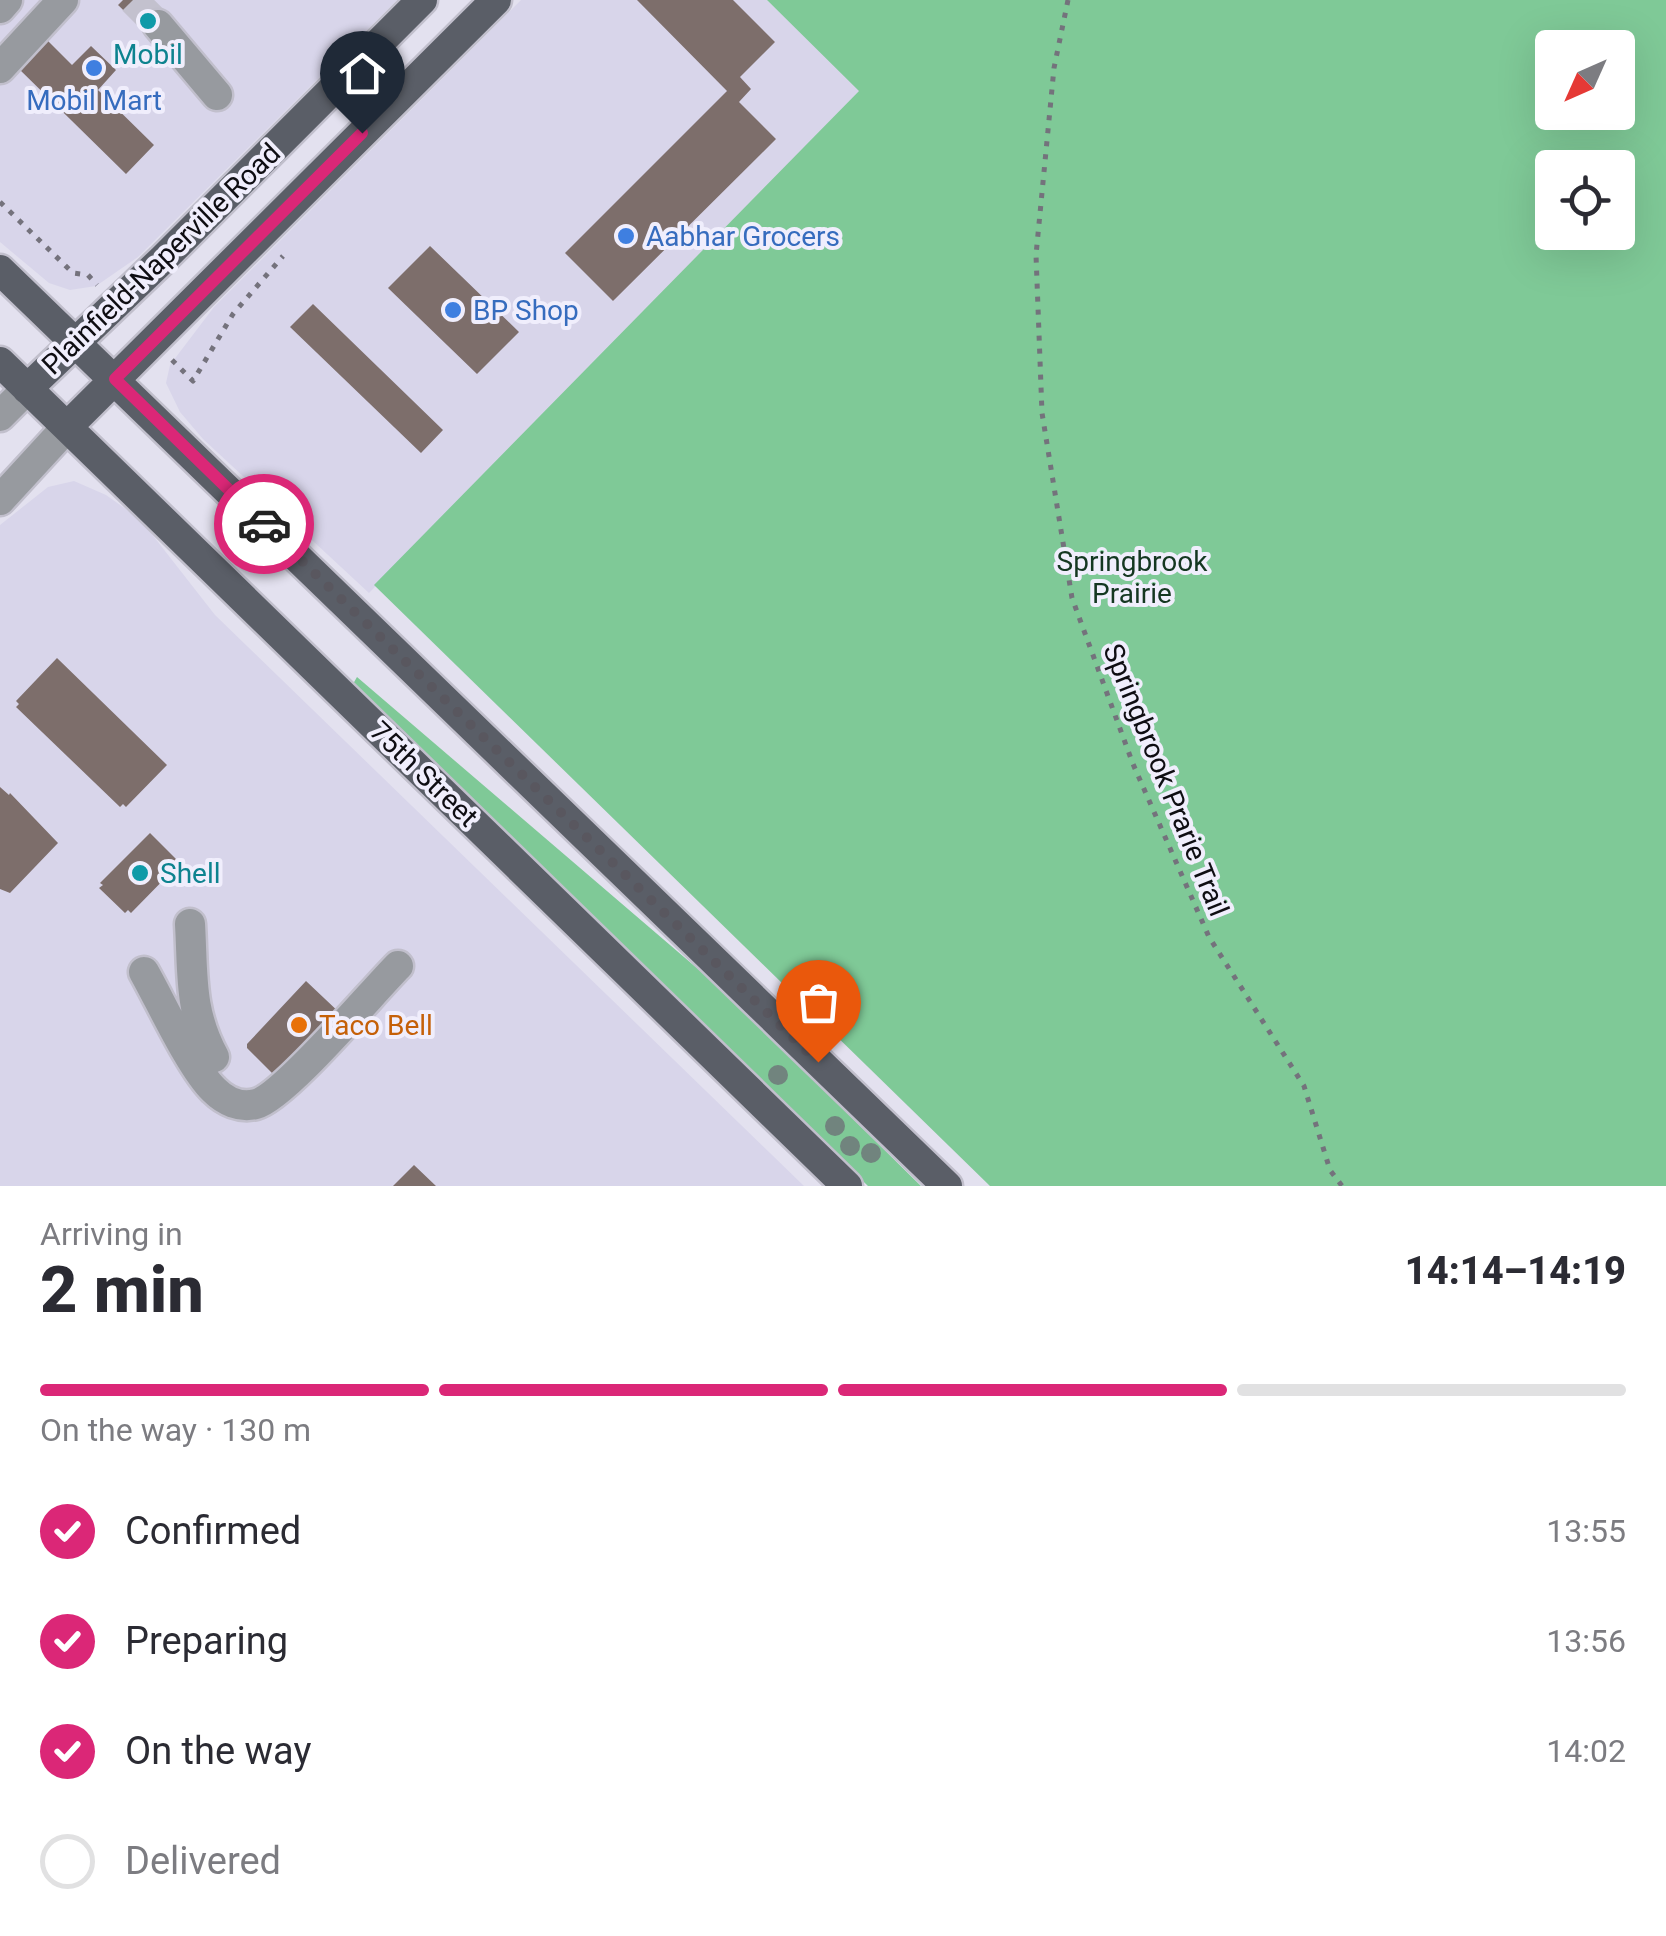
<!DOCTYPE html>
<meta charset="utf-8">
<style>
:root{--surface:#fff;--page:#f2f2f3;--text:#2b2b33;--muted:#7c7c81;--line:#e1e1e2;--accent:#db2777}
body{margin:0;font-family:Roboto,sans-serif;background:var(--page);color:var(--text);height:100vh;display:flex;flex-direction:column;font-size:38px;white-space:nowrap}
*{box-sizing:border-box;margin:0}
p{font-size:32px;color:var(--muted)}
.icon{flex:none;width:55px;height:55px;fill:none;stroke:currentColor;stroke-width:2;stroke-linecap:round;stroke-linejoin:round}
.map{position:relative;height:1186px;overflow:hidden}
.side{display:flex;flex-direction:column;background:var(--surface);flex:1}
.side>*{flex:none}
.needle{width:65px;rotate:225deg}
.buttons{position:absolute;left:1535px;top:30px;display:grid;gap:20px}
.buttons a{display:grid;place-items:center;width:100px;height:100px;border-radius:10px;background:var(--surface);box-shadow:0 10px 40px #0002;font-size:50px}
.pin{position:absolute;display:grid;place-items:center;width:85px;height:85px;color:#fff;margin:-102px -42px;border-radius:50% 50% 50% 0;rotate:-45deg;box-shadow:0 0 10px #0007}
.pin .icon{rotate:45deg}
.courier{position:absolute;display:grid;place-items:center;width:100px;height:100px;margin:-50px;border:8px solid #db2777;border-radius:50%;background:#fff;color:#222;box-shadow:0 2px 12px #0007}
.summary em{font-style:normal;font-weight:800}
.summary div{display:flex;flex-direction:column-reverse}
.summary{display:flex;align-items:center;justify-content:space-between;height:170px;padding:0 40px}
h1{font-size:65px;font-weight:800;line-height:75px}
.bar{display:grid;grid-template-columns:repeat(4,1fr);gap:15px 10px;align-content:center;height:120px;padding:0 40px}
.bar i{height:12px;border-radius:8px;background:var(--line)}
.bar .active{background:var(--accent)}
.bar p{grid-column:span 4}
ol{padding:0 40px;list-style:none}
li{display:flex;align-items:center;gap:30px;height:110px}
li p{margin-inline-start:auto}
li .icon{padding:10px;border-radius:50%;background:var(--accent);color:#fff;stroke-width:4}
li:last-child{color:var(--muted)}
li i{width:55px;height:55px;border:5px solid var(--line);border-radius:50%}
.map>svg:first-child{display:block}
.built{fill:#d8d5ea}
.green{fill:#7fc997;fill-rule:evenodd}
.building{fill:#7d6e6b}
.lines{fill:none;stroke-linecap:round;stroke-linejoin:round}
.minor-tunnel{stroke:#c3c1ce;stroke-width:30;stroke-dasharray:30 15;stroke-linecap:butt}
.minor-casing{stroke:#c1bfcc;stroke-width:35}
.major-casing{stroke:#c1bfcc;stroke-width:35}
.path{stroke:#74727c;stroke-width:5;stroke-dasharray:5 8;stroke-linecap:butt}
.minor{stroke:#979a9f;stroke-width:30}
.major{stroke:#5a5e67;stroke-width:30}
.tree{fill:#71847e}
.done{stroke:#59575f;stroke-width:10;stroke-dasharray:0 18}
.route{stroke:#db2777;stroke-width:12}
.culture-dot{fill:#0f9aa8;stroke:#f0eefc;stroke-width:4}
.shop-dot{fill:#3f7fe0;stroke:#f0eefc;stroke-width:4}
.food-dot{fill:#e8710a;stroke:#f0eefc;stroke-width:4}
.labels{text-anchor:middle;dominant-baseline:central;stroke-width:8;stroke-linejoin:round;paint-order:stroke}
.culture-label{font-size:28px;fill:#0d838f;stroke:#f0eefc}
.shop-label{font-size:28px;fill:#366cbe;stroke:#f0eefc;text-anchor:start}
.street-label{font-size:28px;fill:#0e0d12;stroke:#f0eefc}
.park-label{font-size:28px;fill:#143721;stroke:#f0eefc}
.food-label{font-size:28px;fill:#c56008;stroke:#f0eefc;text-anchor:start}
</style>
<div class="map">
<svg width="1666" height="1186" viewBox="0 0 1666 1186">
<rect width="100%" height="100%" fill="#e3e1ef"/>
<!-- built -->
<path class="built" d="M0 0H397L138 257 96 286 70 290 49 283 0 242Z
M521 0H767L860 90 369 593 203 439 180 412 166 383 170 365 214 307Z
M74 481 106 495 140 519 215 615 804 1186H0V525L48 487Z"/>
<!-- green -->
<path class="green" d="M767 0H1666V1186H990L374 585 859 91ZM1552 48H1618V112H1552ZM1552 168H1618V232H1552Z
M357 677 719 987 921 1186H868L353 684Z"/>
<!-- building -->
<path class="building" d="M123 0H150L167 16 149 35 118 5Z
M637 0H733L775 42 740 77 751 89 739 102 776 139 613 301 565 253 727 91Z
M45 38 72 65 91 46 116 70 98 90 154 145 126 174 17 67Z
M430 246 519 332 477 374 388 288Z
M313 304 443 430 421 453 290 327Z
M57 658 167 765 126 807 123 804 120 807 16 707 19 704 16 701Z
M0 787 9 795 10 793 58 843 10 893 0 889Z
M150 833 180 863 131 913 128 910 125 913 99 888 103 885 100 883Z
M306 981 343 1016 278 1079 247 1048V1044Z
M414 1165 436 1186H393Z"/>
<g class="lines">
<!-- minor-tunnel -->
<path class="minor-tunnel" d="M133 0 158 25"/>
<!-- minor casing -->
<g class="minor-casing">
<path id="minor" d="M0 8 7 0
M158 25 217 95
M0 68 63 0
M0 416 27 389
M0 500 67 427
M190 924C193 975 189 1011 214 1057
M144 972C161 1002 191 1068 214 1090 225 1101 240 1108 256 1104 284 1097 372 992 398 966"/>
</g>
<!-- major casing -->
<g class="major-casing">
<path id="major" d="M0 270 947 1186
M0 362 847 1186
M27 389 162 260 422 0
M67 427 496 0"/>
</g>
<!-- path -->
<path class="path" d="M1068 0 1054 68 1036 255 1042 413 1072 598 1133 764 1209 937 1304 1086 1330 1170 1342 1186
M0 202 73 273 88 275 97 285
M172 360 193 381 233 314 283 256"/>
<!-- minor -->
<use href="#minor" class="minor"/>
<!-- major -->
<use href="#major" class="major"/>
</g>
<!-- trees -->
<g class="tree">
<circle cx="778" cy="1075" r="10"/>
<circle cx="835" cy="1126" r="10"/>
<circle cx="850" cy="1146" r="10"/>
<circle cx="871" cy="1153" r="10"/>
</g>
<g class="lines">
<!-- done -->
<path class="done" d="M264 524 818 1062"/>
<!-- route -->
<path class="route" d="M264 524 115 379 362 133"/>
</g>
<!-- markers -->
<g class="culture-dot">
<circle cx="148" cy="21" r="10"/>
<circle cx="140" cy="873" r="10"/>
</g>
<g class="shop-dot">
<circle cx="94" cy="68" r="10"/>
<circle cx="626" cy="236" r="10"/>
<circle cx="453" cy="310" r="10"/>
</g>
<circle class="food-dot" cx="299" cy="1025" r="10"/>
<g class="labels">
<!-- culture labels -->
<g class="culture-label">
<text x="148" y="54">Mobil</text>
<text x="160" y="873" text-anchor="start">Shell</text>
</g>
<!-- shop labels -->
<g class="shop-label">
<text x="94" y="100" text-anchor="middle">Mobil Mart</text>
<text x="646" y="236">Aabhar Grocers</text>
<text x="473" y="310">BP Shop</text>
</g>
<!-- street labels -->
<g class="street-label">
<text transform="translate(161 259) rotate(-44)">Plainfield-Naperville Road</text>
<text transform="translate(424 774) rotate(44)">75th Street</text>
<text transform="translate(1166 780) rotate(68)">Springbrook Prarie Trail</text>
</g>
<!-- park labels -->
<g class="park-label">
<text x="1132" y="561">Springbrook<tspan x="1132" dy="32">Prairie</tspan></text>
</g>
<!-- food labels -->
<g class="food-label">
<text x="319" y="1025">Taco Bell</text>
</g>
</g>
</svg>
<div class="buttons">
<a><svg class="needle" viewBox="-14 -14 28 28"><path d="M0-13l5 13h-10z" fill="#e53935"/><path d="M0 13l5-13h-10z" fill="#7c7c81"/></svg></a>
<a><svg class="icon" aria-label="locate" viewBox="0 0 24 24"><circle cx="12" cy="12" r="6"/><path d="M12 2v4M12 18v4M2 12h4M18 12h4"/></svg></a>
</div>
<div class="pin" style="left:818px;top:1062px;background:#ea580c"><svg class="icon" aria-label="bag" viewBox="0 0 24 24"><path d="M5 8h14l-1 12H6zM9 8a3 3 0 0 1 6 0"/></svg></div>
<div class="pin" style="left:362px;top:133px;background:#1f2937"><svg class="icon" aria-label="home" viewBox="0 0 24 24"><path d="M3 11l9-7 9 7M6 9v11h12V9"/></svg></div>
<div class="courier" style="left:264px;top:524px"><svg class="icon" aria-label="car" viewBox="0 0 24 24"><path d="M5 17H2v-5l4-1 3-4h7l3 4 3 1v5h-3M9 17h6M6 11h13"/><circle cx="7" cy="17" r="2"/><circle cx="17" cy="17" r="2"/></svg></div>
</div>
<section class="side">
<div class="summary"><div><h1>2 min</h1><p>Arriving in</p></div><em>14:14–14:19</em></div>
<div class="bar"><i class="active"></i><i class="active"></i><i class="active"></i><i></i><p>On the way · 130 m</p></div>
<ol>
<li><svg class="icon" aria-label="check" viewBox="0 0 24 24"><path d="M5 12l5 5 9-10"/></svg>Confirmed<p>13:55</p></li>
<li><svg class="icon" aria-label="check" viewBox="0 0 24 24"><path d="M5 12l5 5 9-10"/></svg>Preparing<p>13:56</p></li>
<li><svg class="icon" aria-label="check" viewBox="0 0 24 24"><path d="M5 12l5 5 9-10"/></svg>On the way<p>14:02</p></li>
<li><i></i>Delivered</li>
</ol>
</section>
